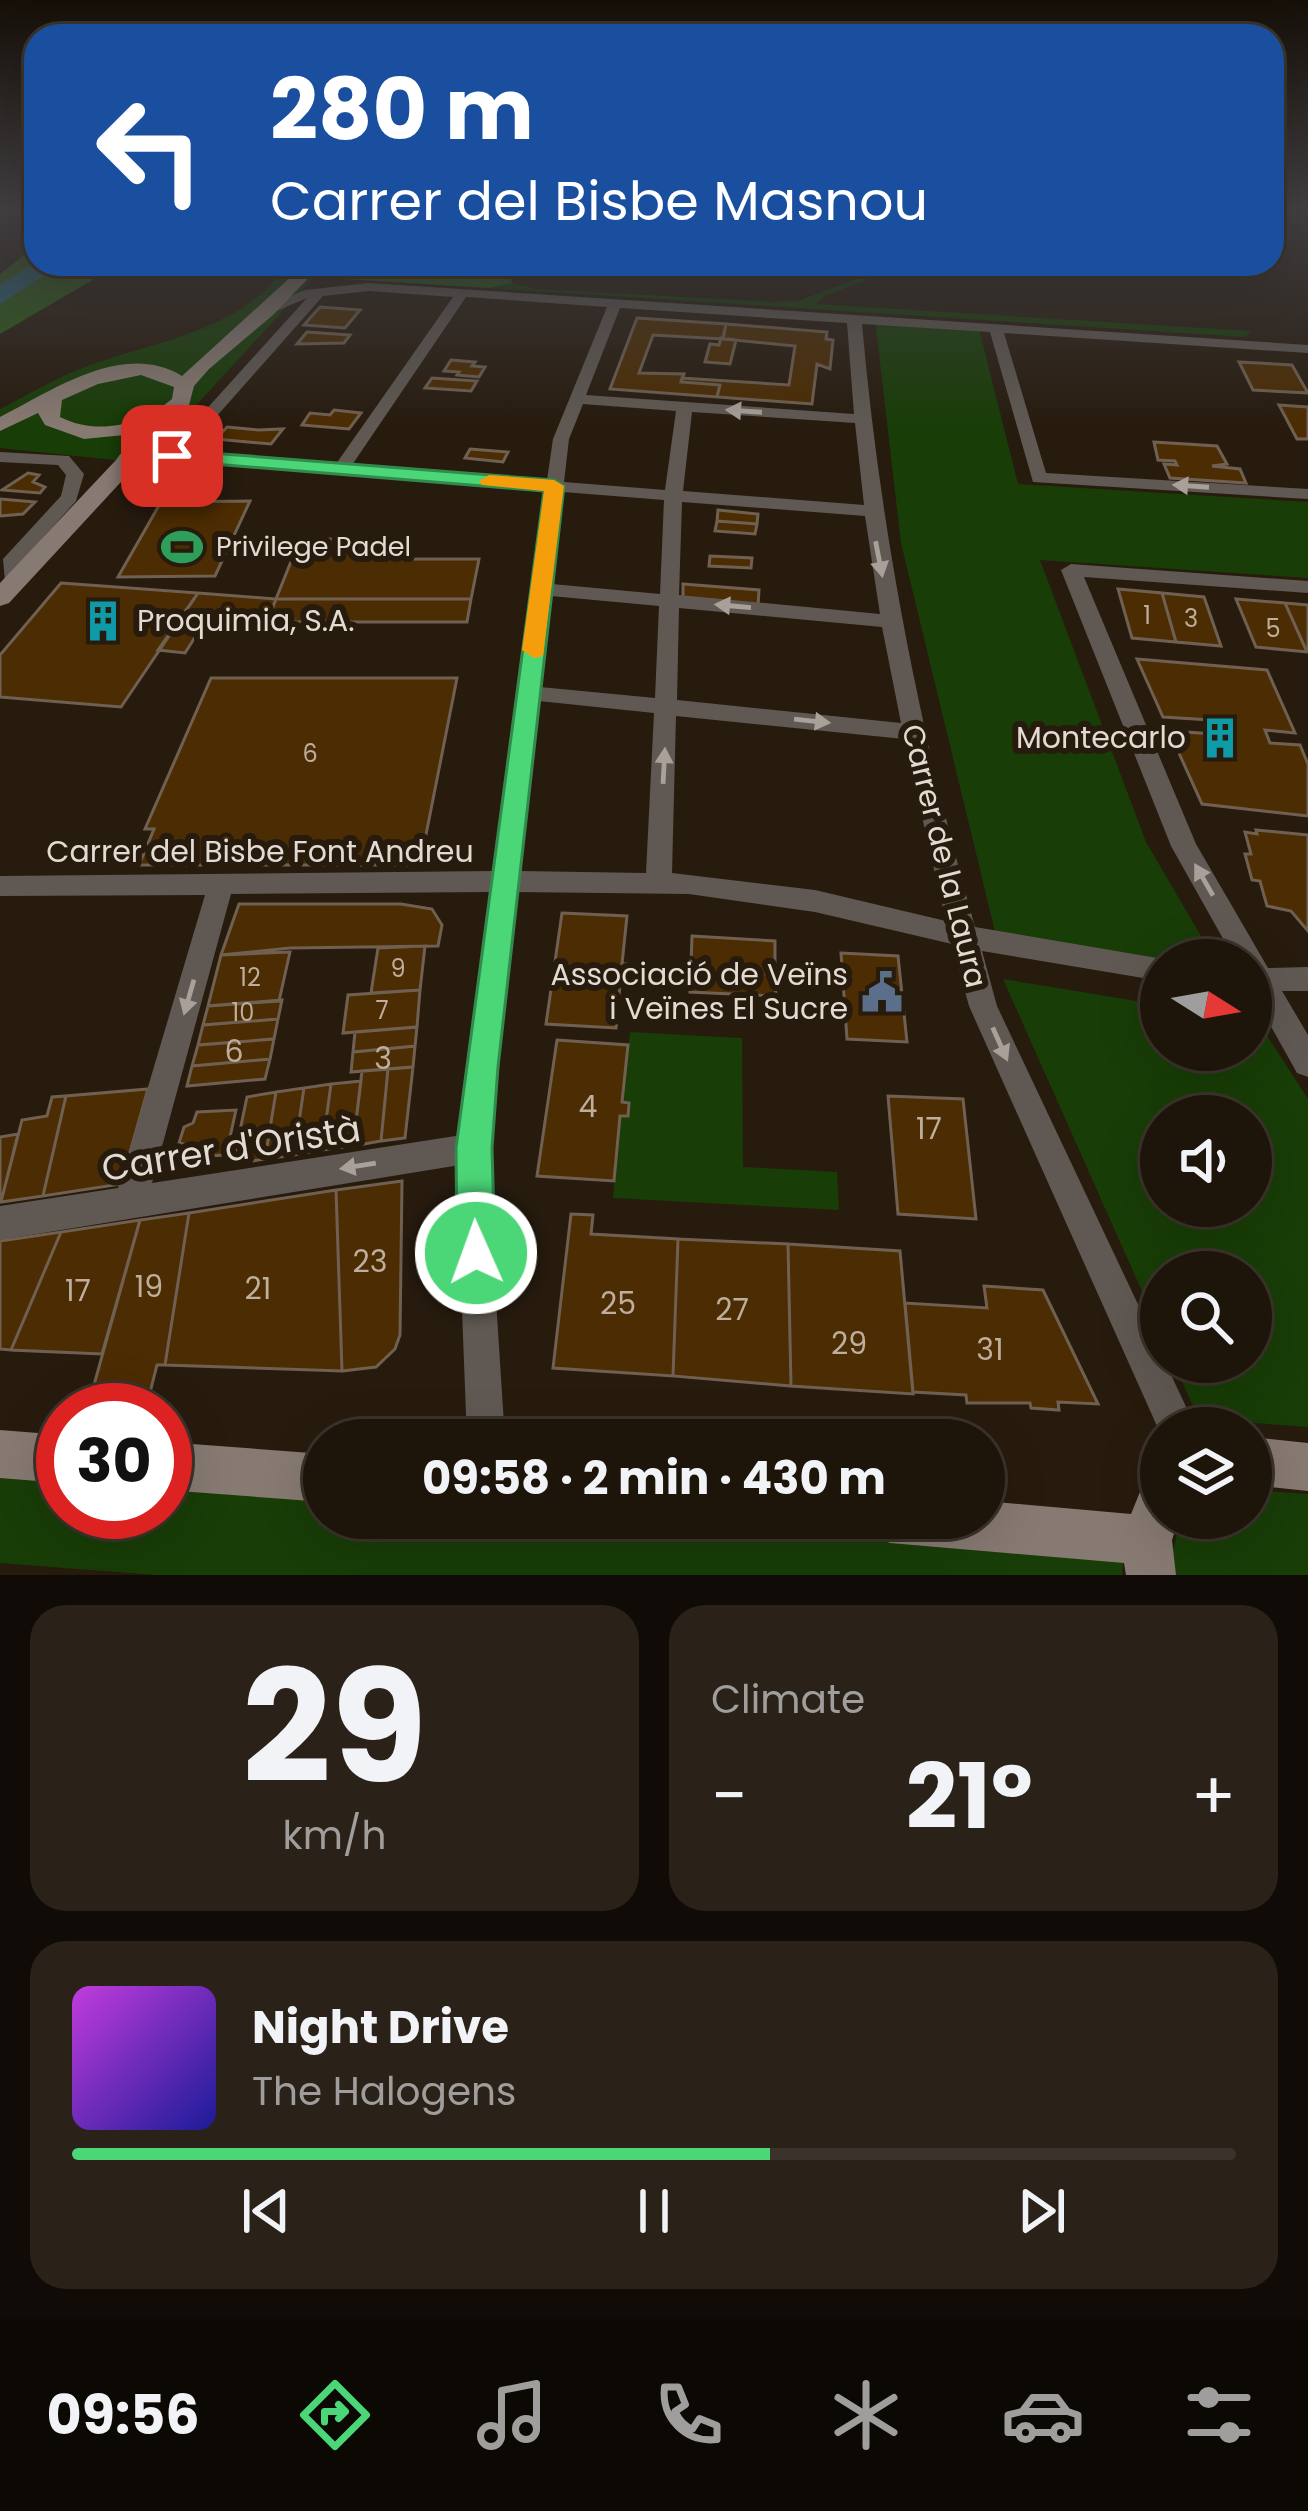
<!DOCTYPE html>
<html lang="en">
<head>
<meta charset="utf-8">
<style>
  :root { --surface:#1d140a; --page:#2a2118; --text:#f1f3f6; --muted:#a09e9c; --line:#3b332b; --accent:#4bd677 }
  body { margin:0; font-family:Poppins,sans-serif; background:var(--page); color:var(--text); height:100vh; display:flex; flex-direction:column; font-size:45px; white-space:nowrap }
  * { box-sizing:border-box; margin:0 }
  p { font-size:39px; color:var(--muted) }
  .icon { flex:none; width:66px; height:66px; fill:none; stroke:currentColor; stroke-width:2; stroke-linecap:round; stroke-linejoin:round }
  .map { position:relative; height:1575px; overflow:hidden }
  .drawer { display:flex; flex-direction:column; gap:30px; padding:30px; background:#100b06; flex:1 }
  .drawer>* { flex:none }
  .banner { position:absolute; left:24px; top:24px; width:1260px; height:252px; border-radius:36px; box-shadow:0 12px 48px #0002,0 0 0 3px var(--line); background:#1a4fa0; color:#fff; overflow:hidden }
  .needle { width:78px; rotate:101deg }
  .controls { position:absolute; left:1140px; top:939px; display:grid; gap:24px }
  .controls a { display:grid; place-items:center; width:132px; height:132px; border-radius:50%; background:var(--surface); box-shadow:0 12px 48px #0002,0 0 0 3px var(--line); font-size:60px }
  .speed { position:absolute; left:36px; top:1383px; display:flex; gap:24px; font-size:60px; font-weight:700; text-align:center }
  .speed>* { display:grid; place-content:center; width:156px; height:156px; border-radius:50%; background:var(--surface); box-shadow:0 12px 48px #0002,0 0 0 3px var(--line); line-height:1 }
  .speed .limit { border:18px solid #d22; background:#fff; color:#111 }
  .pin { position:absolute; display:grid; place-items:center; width:102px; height:102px; color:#fff; margin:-51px; border-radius:24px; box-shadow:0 6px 18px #0006 }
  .me { position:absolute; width:132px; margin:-66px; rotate:358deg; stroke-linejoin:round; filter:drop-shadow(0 0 9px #0008) }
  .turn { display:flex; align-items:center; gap:42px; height:252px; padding:0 48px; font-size:54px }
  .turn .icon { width:156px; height:156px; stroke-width:2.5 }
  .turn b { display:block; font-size:84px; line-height:102px }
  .big { font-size:90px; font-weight:700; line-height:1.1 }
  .drawer .tile { flex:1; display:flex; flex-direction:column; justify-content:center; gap:18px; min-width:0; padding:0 42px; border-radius:36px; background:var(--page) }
  .drawer .dial { align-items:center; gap:0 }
  .dial b { font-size:156px; line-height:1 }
  .song { display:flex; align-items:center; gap:36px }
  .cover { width:144px; height:144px; border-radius:18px; background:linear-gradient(135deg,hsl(290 70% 55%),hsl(240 70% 35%)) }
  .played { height:12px; border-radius:6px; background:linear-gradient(90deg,var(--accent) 60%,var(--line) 60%) }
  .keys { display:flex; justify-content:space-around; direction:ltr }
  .heat { display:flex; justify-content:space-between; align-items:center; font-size:66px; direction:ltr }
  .drawer .tiles { flex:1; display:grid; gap:30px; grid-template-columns:1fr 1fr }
  .tile:last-child { grid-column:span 2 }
  .trip { position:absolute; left:303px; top:1419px; width:702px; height:120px; border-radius:60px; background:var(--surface); box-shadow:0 12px 48px #0002,0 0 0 3px var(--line); font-weight:700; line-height:120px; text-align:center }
  .tabs { display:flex; height:192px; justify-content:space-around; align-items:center; background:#0c0804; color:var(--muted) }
  .tabs .icon { width:84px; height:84px }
  .tabs .selected { color:var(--accent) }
  .tabs b { font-size:54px; color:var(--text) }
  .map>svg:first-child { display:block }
</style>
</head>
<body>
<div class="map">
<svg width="1308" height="1575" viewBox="0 0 1308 1575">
  <rect width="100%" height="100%" fill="#271b0e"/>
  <path fill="#183d07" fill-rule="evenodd" d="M 288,264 L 326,264 L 143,463 L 0,448 L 0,409 C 31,393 59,376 93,364 C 162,340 243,329 288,264 Z
    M 896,264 L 906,264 L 823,297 L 816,304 L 1252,331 L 1245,337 L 488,288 L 512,283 L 536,289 L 773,302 L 798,301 Z
    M 875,319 L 978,325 L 1018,484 L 1308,502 L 1308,578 L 1040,560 L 1146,842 L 1215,960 L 1161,960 L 998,944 L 901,543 Z
    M 1003,979 L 1161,1005 L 1161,1050 L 1251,1050 L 1251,1019 L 1257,1020 L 1308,1099 L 1308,1427 L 1199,1419 L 1173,1362 L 1251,1362 L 1251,1272 L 1161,1272 L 1161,1334 ZM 1161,1116 L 1251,1116 L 1251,1206 L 1161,1206 Z
    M 630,1032 L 742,1038 L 743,1167 L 837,1172 L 839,1210 L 613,1198 L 620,1116 L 628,1116 L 629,1104 L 622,1102 Z
    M 0,1472 L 63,1477 L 63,1512 L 165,1512 L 165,1484 L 324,1496 L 324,1518 L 625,1518 L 1124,1557 L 1122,1575 L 156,1575 L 0,1563 Z
    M 1251,1490 L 1308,1494 L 1308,1575 L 1167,1575 L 1181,1518 L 1251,1518 Z"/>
  <path fill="#2a5d13" d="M 36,246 L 36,264 L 99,264 L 108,271 L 0,334 L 0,274 Z
    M 326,264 L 507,264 L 512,283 L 488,288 L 312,277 Z"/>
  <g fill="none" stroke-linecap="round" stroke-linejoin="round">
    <path fill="#256477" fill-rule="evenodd" d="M 36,262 L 62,264 L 0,304 L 0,285 Z"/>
  </g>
  <path fill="#4c2c02" stroke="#6f6051" stroke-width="3" d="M 320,307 L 360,310 L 345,328 L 304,325 Z
    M 637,318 L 726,324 L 723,339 L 653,335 L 639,373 L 684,374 L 681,382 L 720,385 L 717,397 L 610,389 Z
    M 726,324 L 827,332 L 826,339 L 833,340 L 830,369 L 817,364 L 812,404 L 717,397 L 720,385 L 681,382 L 682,378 L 789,385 L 795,346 L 723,339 Z
    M 307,332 L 350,335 L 344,343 L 297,344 Z
    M 721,338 L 736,340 L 730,364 L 705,362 L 710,344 L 719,345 Z
    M 451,360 L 475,362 L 472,366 L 485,367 L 479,377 L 457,375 L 459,372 L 444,371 Z
    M 1239,362 L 1292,365 L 1308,393 L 1253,390 Z
    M 432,378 L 477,381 L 471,391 L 425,388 Z
    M 1279,405 L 1308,407 L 1308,439 L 1297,439 Z
    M 334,410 L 361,413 L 349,429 L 302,425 L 310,413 L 330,415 Z
    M 227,427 L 258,430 L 283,429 L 271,444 L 216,439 Z
    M 1154,442 L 1217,446 L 1227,464 L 1212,466 L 1240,469 L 1246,483 L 1170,478 L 1164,464 L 1177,465 L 1175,461 L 1158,460 Z
    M 470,449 L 508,452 L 503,462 L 465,458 Z
    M 28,473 L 39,475 L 33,482 L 45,487 L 40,493 L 2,490 Z
    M 0,499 L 35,502 L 23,514 L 0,516 Z
    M 250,501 L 215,576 L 118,577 L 161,502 Z
    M 718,510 L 758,514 L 757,524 L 717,521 Z
    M 717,521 L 757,524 L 755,534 L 715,531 Z
    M 300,539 L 368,539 L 362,559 L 479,559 L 471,599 L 276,599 Z
    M 710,556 L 752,558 L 751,568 L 709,566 Z
    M 61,583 L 116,587 L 198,593 L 121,707 L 0,697 L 0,655 Z
    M 683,584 L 759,590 L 758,606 L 683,600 Z
    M 1118,589 L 1162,593 L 1176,642 L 1132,638 Z
    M 198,593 L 276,599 L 267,622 L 204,623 L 185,653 L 158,650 Z
    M 1162,593 L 1204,597 L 1221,646 L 1176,642 Z
    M 276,599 L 471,599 L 467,622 L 267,622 Z
    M 1236,599 L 1285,603 L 1307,652 L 1256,647 Z
    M 1285,603 L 1308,605 L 1308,652 L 1307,652 Z
    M 1137,659 L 1267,670 L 1295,733 L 1265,730 L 1270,743 L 1300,745 L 1308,764 L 1308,816 L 1202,804 L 1169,731 L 1216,734 L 1211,720 L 1163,717 Z
    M 211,678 L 457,678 L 420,865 L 139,865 L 154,829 L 145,829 Z
    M 1256,830 L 1308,835 L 1308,931 L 1291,911 L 1267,906 L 1260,881 L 1252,880 L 1245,854 L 1251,854 L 1245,832 L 1257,834 Z
    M 239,904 L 401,904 L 432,909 L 442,925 L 438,946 L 290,948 L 221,955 Z
    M 562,913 L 627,916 L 622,964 L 628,964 L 628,975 L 621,974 L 616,1028 L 546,1024 Z
    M 692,936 L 775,941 L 775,962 L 766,961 L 766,974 L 775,975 L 776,996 L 690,992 Z
    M 425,946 L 420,990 L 371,993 L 378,948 Z
    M 290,952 L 279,1001 L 208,1006 L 221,955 Z
    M 841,953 L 898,956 L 907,1042 L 847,1039 Z
    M 420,990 L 417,1027 L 343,1033 L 348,995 Z
    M 282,1000 L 278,1019 L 203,1025 L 208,1006 Z
    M 278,1019 L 274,1039 L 198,1045 L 203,1025 Z
    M 417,1027 L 415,1046 L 353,1052 L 355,1032 Z
    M 274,1039 L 270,1059 L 192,1066 L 198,1045 Z
    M 557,1040 L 628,1045 L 622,1102 L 629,1103 L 628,1116 L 620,1116 L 614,1181 L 537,1176 Z
    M 415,1046 L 413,1067 L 351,1072 L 353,1052 Z
    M 270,1059 L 265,1079 L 187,1086 L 192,1066 Z
    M 413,1067 L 405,1138 L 381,1141 L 388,1069 Z
    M 388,1069 L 381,1141 L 353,1146 L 362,1071 Z
    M 361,1081 L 353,1146 L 322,1150 L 331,1084 Z
    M 331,1084 L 322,1150 L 294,1155 L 304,1088 Z
    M 304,1088 L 294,1155 L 265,1159 L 276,1092 Z
    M 148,1089 L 121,1184 L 43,1196 L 66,1096 Z
    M 276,1092 L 265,1159 L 233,1164 L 247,1097 Z
    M 66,1096 L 43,1196 L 1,1202 L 22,1120 L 47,1116 L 52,1097 Z
    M 888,1096 L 963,1099 L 976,1219 L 898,1214 Z
    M 236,1110 L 226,1155 L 186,1157 L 189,1145 L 179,1143 L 184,1127 L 193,1123 L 197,1112 Z
    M 18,1134 L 1,1202 L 0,1202 L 0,1137 Z
    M 402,1181 L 400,1335 L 395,1349 L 376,1367 L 342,1371 L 336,1190 Z
    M 336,1190 L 342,1371 L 165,1365 L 189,1213 Z
    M 189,1213 L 165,1365 L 157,1365 L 146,1408 L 87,1410 L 140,1220 Z
    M 571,1214 L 593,1215 L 591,1234 L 678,1239 L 673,1376 L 553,1368 Z
    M 140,1220 L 102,1354 L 11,1350 L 61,1232 Z
    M 61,1232 L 11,1350 L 0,1349 L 0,1241 Z
    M 678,1239 L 788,1244 L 791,1386 L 673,1376 Z
    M 788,1244 L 900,1251 L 913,1394 L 791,1386 Z
    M 984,1286 L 1043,1290 L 1098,1404 L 1058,1402 L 1059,1410 L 1031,1408 L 1030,1403 L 967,1403 L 966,1395 L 913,1392 L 905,1303 L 987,1308 Z"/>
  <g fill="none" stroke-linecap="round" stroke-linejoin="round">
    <path fill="#605953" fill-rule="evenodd" d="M 369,283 L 1308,345 L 1308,353 L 1004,333 L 1046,473 L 1308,489 L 1308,499 L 1033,482 L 990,332 L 862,324 C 880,529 919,729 975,927 L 1169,960 L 1161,960 L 1161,981 L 982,951 L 997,1006 L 1161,1353 L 1161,1362 L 1165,1362 L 1196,1428 L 1161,1428 L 1161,1435 L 969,1006 L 952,944 L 815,912 L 689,894 L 516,892 L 496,1067 L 490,1206 L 505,1440 L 467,1440 L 458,1206 L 460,1165 L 0,1240 L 0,1206 L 118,1188 L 205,895 L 0,896 L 0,876 L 493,871 L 546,491 L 172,461 L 164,456 L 307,298 L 267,315 L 262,314 L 262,308 L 305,290 ZM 369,291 L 453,297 L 336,464 L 185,452 L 323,296 ZM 466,297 L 607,307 L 553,439 L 547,480 L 352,465 ZM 620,308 L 847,323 L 854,414 L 586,395 ZM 583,404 L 676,411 L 665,490 L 564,482 L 569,439 ZM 692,412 L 855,423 L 864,505 L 683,491 ZM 563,492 L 664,500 L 660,594 L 552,584 ZM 682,502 L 865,516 L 880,614 L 679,595 ZM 551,596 L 659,606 L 655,698 L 540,687 ZM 679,608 L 882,627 L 901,723 L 677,700 ZM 539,701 L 654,713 L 646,873 L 519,871 ZM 676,716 L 904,739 L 946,921 L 815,890 L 672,873 ZM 490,892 L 466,1067 L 462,1135 L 152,1183 L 231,894 Z
      M 0,452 L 69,456 L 84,474 L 76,501 L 23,560 L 25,581 L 15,587 L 5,581 L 3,559 L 61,496 L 66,475 L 58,465 L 0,462 Z
      M 1071,564 L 1308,581 L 1308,593 L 1084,577 L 1196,844 L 1268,968 L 1308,967 L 1308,991 L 1282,991 L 1308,1035 L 1308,1077 L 1297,1073 L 1251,991 L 1251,960 L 1235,960 L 1171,846 L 1061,570 Z"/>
    <path fill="#877a72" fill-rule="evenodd" d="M 305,264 L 322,264 L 273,315 L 209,369 L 194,386 L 189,405 L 162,425 L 132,470 L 9,603 L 0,606 L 0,583 L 116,460 L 135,434 L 84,439 L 45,425 L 38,413 L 0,431 L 0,417 C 52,391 123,340 182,376 ZM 141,375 L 174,387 L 172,399 C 141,425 98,436 60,417 L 62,400 L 98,384 Z
      M 0,1430 L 63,1435 L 63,1483 L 0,1478 Z
      M 1251,1437 L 1308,1443 L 1308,1491 L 1251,1485 Z
      M 165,1442 L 324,1454 L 324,1502 L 165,1490 Z
      M 1161,1475 L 1161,1518 L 1179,1518 L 1172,1540 L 1176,1575 L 1126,1575 L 1124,1563 L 890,1543 L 873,1535 L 865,1518 L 984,1518 L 984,1501 L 1131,1514 L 1144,1482 Z"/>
  </g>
  <defs><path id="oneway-solid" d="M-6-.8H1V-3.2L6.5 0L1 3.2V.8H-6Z" transform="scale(3)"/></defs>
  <g fill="#a8a099">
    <use href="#oneway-solid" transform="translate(744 411) rotate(-176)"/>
    <use href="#oneway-solid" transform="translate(1191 486) rotate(-176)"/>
    <use href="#oneway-solid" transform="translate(879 559) rotate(79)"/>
    <use href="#oneway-solid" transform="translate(733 606) rotate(-175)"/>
    <use href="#oneway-solid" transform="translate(812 721) rotate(6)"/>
    <use href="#oneway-solid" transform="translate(664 766) rotate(-87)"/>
    <use href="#oneway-solid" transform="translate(1204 880) rotate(-120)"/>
    <use href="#oneway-solid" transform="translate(189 997) rotate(106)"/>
    <use href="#oneway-solid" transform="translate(1000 1044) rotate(66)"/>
    <use href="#oneway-solid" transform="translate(358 1166) rotate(171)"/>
  </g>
  <linearGradient id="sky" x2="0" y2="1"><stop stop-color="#150f08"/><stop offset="0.49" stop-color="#413f41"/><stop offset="1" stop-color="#413f41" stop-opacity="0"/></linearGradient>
  <rect width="1308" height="428" fill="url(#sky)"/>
  <path fill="#4bd677" stroke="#318b4d" stroke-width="3" d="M 172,450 L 554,480 L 564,486 L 498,1067 L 492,1148 L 495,1253 L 490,1267 L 476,1273 L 462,1267 L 457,1253 L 456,1148 L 544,491 L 165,460 L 165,452 Z"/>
  <path fill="#f59e0b" d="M 489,475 L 554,480 L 564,486 L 543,656 L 534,658 L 522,650 L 544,491 L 482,485 L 479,481 Z"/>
  <defs>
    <g id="stadium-bare" transform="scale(3.24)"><path d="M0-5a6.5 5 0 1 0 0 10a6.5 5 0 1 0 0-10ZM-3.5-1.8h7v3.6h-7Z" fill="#2e9e5b" stroke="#271b0e" stroke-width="2.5" paint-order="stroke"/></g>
    <g id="building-bare" transform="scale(3.24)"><path d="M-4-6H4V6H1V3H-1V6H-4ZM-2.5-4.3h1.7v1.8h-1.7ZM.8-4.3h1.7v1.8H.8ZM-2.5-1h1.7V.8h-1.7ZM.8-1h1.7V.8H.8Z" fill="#0f9aa8" stroke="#271b0e" stroke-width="2.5" paint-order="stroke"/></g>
    <g id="civic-bare" transform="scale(3.24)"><path d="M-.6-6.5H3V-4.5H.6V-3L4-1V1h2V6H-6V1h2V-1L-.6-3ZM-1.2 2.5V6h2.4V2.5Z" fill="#5c6f8a" stroke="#271b0e" stroke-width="2.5" paint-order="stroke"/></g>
  </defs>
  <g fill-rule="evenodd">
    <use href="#stadium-bare" x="182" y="547"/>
    <use href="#building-bare" x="103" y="621"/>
    <use href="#building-bare" x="1220" y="738"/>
    <use href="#civic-bare" x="882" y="992"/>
  </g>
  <g text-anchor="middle" stroke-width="12" stroke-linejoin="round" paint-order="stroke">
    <g font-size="24" fill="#bdae9e">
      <text x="1147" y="624">1</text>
      <text x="1191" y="627">3</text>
      <text x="1273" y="637">5</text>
      <text x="310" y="762">6</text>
      <text x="398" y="977">9</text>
      <text x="250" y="986">12</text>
      <text x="382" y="1019">7</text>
      <text x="243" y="1021">10</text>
    </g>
    <g font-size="27" fill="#e3dad2" stroke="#271b0e" text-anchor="start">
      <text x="216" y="556">Privilege Padel</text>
    </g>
    <g font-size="30" fill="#e3dad2" stroke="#271b0e" text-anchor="end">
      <text x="137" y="631" text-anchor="start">Proquimia, S.A.</text>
      <text x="1186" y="748">Montecarlo</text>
      <text x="848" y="985">Associació de Veïns<tspan x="848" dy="34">i Veïnes El Sucre</tspan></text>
    </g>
    <g font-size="30" fill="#e3dad2" stroke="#271b0e">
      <text x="260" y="862">Carrer del Bisbe Font Andreu</text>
      <text transform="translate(944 856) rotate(76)" y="10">Carrer de la Laura</text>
    </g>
    <g font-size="30" fill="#bdae9e">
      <text x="234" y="1062">6</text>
      <text x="383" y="1069">3</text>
      <text x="588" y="1117">4</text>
      <text x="929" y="1139">17</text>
      <text x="370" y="1272">23</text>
      <text x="149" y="1297">19</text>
      <text x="258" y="1299">21</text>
      <text x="78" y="1301">17</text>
      <text x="618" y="1314">25</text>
      <text x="732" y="1320">27</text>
      <text x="849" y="1354">29</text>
      <text x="990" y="1360">31</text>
    </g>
    <g font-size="36" fill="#e3dad2" stroke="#271b0e">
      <text transform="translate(231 1148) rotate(-9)" y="13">Carrer d'Oristà</text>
    </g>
  </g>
</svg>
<div class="controls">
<a><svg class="needle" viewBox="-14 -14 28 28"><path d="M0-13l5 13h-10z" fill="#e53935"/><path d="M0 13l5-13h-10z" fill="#a09e9c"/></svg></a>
<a><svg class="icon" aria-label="sound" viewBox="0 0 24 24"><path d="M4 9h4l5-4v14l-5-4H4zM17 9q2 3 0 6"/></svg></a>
<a><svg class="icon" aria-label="search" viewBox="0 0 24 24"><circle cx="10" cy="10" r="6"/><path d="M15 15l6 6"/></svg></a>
<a><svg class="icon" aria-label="layers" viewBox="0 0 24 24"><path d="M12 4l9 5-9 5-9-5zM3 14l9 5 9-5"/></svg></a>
</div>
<div class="speed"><div class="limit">30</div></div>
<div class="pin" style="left:172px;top:456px;background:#d93025"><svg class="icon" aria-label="arrive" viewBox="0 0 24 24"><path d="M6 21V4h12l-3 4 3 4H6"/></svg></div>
<svg class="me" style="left:476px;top:1253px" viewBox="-20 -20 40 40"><circle r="17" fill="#4bd677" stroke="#fff" stroke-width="3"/><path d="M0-11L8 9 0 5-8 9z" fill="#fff"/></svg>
<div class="trip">09:58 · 2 min · 430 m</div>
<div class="banner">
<div class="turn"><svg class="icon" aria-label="left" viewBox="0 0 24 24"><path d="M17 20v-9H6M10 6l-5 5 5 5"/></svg><div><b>280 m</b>Carrer del Bisbe Masnou</div></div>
</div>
</div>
<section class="drawer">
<div class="tiles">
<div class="tile dial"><b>29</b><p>km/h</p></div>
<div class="tile"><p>Climate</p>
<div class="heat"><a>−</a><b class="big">21°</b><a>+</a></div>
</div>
<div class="tile">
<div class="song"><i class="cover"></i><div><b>Night Drive</b><p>The Halogens</p></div></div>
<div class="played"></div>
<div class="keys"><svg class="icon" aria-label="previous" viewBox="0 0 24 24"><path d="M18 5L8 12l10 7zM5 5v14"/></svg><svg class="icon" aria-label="pause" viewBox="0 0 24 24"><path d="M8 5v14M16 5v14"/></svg><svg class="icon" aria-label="next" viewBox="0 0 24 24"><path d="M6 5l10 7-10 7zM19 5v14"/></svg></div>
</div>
</div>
</section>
<nav class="tabs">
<b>09:56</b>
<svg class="icon selected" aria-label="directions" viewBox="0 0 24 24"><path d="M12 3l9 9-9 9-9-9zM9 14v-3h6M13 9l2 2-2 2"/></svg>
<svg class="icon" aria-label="music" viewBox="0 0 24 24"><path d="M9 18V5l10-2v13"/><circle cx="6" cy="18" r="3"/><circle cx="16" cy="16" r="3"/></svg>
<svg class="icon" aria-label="phone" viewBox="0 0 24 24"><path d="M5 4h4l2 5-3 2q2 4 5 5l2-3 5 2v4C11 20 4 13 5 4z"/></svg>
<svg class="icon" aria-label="climate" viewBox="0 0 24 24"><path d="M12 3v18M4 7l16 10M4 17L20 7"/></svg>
<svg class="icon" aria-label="car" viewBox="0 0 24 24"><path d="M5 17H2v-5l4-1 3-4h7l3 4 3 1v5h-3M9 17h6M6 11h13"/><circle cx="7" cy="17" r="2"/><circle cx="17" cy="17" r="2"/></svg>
<svg class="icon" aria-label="filters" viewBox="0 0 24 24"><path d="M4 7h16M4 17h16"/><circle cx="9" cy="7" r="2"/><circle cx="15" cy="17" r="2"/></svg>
</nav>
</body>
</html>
